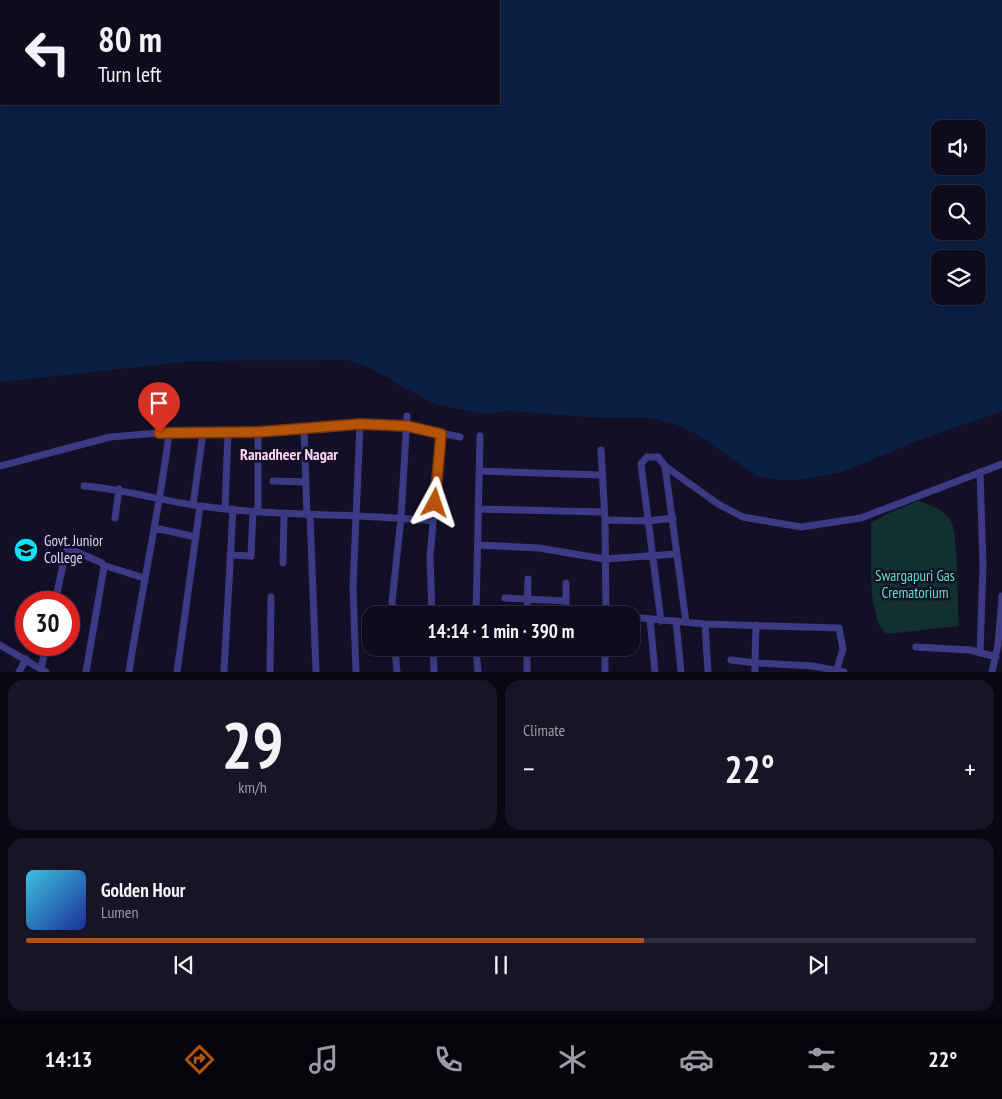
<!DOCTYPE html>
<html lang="en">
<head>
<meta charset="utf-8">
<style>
  :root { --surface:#0e0b1c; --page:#171425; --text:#f1f3f6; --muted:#9b9ba3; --line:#2e2b3b; --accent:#b45309 }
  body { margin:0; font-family:"PT Sans Narrow",sans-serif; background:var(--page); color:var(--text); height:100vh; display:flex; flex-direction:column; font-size:19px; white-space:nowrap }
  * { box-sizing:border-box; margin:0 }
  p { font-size:16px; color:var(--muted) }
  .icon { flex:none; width:28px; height:28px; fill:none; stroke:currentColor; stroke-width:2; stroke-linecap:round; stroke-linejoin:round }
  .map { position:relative; height:672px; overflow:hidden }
  .details { display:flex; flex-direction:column; gap:8px; padding:8px; background:#08060f; flex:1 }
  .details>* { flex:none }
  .hud { position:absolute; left:0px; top:0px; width:500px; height:105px; box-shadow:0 2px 12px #0003,0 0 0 1px var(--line); background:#0e0b1c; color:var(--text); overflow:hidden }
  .tools { position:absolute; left:931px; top:120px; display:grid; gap:10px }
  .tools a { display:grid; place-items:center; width:55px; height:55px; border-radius:10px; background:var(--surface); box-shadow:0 2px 12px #0003,0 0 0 1px var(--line); font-size:25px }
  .speed { position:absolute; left:15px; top:591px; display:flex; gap:10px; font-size:25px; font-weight:700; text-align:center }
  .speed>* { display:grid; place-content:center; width:65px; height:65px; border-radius:50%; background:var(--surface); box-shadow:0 2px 12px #0003,0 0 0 1px var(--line); line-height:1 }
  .speed .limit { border:8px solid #d22; background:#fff; color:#111 }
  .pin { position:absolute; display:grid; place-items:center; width:42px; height:42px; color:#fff; margin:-51px -21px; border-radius:50% 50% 50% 0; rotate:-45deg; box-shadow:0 0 5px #0007 }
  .pin .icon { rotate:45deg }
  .me { position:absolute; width:55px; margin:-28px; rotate:5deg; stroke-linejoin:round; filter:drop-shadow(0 0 4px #0008) }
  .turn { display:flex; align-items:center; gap:18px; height:105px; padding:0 15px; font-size:22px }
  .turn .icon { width:65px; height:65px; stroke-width:2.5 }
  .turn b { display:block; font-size:35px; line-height:42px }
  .big { font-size:38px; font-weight:700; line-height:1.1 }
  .details .tile { flex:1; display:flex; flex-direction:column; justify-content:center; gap:8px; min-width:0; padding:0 18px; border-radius:15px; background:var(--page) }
  .details .dial { align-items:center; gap:0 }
  .dial b { font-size:65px; line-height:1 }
  .song { display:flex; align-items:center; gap:15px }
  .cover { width:60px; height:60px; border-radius:8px; background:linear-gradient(135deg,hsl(190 70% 55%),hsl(230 70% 35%)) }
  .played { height:5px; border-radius:2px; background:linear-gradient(90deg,var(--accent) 65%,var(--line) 65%) }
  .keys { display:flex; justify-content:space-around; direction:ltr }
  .heat { display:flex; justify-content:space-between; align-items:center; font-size:28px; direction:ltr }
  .details .tiles { flex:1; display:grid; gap:8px; grid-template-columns:1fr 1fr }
  .tile:last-child { grid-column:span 2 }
  .trip { position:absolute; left:362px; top:606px; width:278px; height:50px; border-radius:15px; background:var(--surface); box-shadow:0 2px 12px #0003,0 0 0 1px var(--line); font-weight:700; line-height:50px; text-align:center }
  .menu { display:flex; height:80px; justify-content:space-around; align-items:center; background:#06040b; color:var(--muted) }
  .menu .icon { width:35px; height:35px }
  .menu .active { color:var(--accent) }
  .menu b { font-size:22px; color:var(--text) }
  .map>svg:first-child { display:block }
</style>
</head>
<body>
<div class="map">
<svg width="1002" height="672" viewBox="0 0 1002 672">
  <rect width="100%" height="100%" fill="#130f26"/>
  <path fill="#12302f" d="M 918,501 C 931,505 943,509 951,521 C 958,533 958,607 959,626 L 886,634 C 866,614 872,552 871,523 L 889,513 Z"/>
  <path fill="#0a1f44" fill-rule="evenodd" d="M 0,0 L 1002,0 L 1002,411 L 922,439 L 842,472 L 799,480 L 782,480 L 757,476 L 698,435 L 677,425 L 652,418 L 602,418 L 510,411 L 483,414 L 434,404 L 370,368 L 348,360 L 194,361 L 0,382 ZM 1,1 L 499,1 L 499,104 L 1,104 ZM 940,129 L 978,129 L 978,166 L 940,166 ZM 940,194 L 978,194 L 978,231 L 940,231 ZM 940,259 L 978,259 L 978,296 L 940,296 Z"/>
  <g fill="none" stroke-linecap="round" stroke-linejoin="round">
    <path stroke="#3d3a85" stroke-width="7" d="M 304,429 L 307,515
      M 601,450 L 605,520 L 606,615
      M 0,466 L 110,437 L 159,433 L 258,433 L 360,425 L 407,426 L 460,437
      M 665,466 L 686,622
      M 479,471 L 602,475
      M 980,472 L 983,565 L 980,653
      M 273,481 L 306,482
      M 84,486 C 124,489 161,501 201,506 C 278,517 356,513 433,521
      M 193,505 L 203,433
      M 225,508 L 228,433
      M 478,509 L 604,512
      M 258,511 L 258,433
      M 310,514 L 316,672
      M 115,518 L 119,489
      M 605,520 L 648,521 L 673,518
      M 155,528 L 196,537
      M 478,545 L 539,548 L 604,559 L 677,554
      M 230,555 L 251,556 L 253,511
      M 283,563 L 284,513
      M 103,565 L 144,578
      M 505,598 L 566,601
      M 55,602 L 66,551 L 70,549 L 102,563 L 104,567 L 86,672
      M 606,613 L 619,615
      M 393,615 L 392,602 L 401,518 L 407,416
      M 432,615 L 430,557 L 441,434
      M 476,615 L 480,436
      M 527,615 L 528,579
      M 566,615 L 566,583
      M 631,617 L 705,624 L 839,628 L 843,649 L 836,672
      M 650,619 L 655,672
      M 661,621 L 641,464 L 647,457 L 658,457 L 665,466 L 718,504 L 743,517 L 801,527 L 861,518 L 1002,464
      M 676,621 L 681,672
      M 705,624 L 708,672
      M 756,625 L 755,663 L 813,666 L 844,672
      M 0,645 L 46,672
      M 916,647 L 970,650 L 996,657
      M 395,648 L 397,672
      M 433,648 L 434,672
      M 476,648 L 478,672
      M 527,648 L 527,672
      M 731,660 L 755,663 L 755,672
      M 41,669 L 46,645
      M 19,672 L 26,659
      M 129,672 C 141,592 159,514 169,434
      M 177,672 L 200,506
      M 224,672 L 233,509
      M 270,672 L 271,597
      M 356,672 L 353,587 L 360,425
      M 605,672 L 605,648
      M 992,672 L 998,645 L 1002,596"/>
  </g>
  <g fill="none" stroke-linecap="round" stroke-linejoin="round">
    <g stroke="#753606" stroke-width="12">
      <path id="route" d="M 159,433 L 258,432 L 360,424 L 407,426 L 441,434 L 435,503"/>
    </g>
    <use href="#route" stroke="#b45309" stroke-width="9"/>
  </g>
  <defs>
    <g id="school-disc" transform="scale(1.25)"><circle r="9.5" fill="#00e5ff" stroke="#130f26"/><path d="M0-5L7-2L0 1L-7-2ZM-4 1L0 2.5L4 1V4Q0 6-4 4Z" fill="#111"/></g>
  </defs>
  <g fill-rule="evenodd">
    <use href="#school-disc" x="26" y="550"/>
  </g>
  <g text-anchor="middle" stroke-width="5" stroke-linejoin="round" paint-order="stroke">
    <g font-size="15" fill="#d9d4ff" stroke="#130f26" text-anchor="start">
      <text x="44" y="546">Govt. Junior<tspan x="44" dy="17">College</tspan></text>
    </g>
    <g font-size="15" fill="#5fe0c0" stroke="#130f26">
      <text x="915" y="581">Swargapuri Gas<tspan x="915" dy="17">Crematorium</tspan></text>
    </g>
    <g font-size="16" font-weight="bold" fill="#ffd6f0" stroke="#130f26">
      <text x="289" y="460">Ranadheer Nagar</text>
    </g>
  </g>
</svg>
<div class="tools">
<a><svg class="icon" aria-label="sound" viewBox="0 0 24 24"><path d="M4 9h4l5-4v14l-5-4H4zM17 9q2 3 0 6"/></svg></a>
<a><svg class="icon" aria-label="search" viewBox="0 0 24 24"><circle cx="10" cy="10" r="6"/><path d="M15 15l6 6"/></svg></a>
<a><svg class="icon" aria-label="layers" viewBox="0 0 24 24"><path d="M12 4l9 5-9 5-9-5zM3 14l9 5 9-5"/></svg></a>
</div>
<div class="speed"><div class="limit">30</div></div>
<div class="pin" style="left:159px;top:433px;background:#d93025"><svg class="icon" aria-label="arrive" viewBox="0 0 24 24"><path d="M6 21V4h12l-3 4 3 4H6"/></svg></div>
<svg class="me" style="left:435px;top:503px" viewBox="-20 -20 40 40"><path d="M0-17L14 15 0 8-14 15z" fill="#b45309" stroke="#fff" stroke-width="4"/></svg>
<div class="trip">14:14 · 1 min · 390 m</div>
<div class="hud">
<div class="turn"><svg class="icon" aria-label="left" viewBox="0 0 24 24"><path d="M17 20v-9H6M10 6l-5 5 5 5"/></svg><div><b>80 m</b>Turn left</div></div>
</div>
</div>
<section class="details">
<div class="tiles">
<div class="tile dial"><b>29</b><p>km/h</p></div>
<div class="tile"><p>Climate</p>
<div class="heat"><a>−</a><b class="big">22°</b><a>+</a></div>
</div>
<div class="tile">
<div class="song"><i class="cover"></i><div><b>Golden Hour</b><p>Lumen</p></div></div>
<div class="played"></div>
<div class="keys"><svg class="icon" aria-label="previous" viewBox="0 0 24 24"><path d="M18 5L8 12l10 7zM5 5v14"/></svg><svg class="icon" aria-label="pause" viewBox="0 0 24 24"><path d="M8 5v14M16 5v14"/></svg><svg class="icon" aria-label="next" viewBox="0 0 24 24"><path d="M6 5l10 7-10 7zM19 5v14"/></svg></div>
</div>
</div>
</section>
<nav class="menu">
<b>14:13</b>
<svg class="icon active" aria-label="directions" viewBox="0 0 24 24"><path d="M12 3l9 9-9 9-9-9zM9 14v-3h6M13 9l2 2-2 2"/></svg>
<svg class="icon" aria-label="music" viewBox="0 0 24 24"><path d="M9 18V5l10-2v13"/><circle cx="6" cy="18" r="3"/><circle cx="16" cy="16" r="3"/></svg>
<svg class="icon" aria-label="phone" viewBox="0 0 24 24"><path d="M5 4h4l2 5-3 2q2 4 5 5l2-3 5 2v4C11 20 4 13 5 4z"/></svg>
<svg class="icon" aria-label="climate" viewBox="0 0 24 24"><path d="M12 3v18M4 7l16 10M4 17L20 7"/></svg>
<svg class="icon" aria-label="car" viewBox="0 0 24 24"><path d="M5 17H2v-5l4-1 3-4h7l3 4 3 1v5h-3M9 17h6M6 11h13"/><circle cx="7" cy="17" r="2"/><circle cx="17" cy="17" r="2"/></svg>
<svg class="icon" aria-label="filters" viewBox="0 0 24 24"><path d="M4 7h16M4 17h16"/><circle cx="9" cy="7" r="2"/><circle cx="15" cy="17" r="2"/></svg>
<b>22°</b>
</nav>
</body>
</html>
